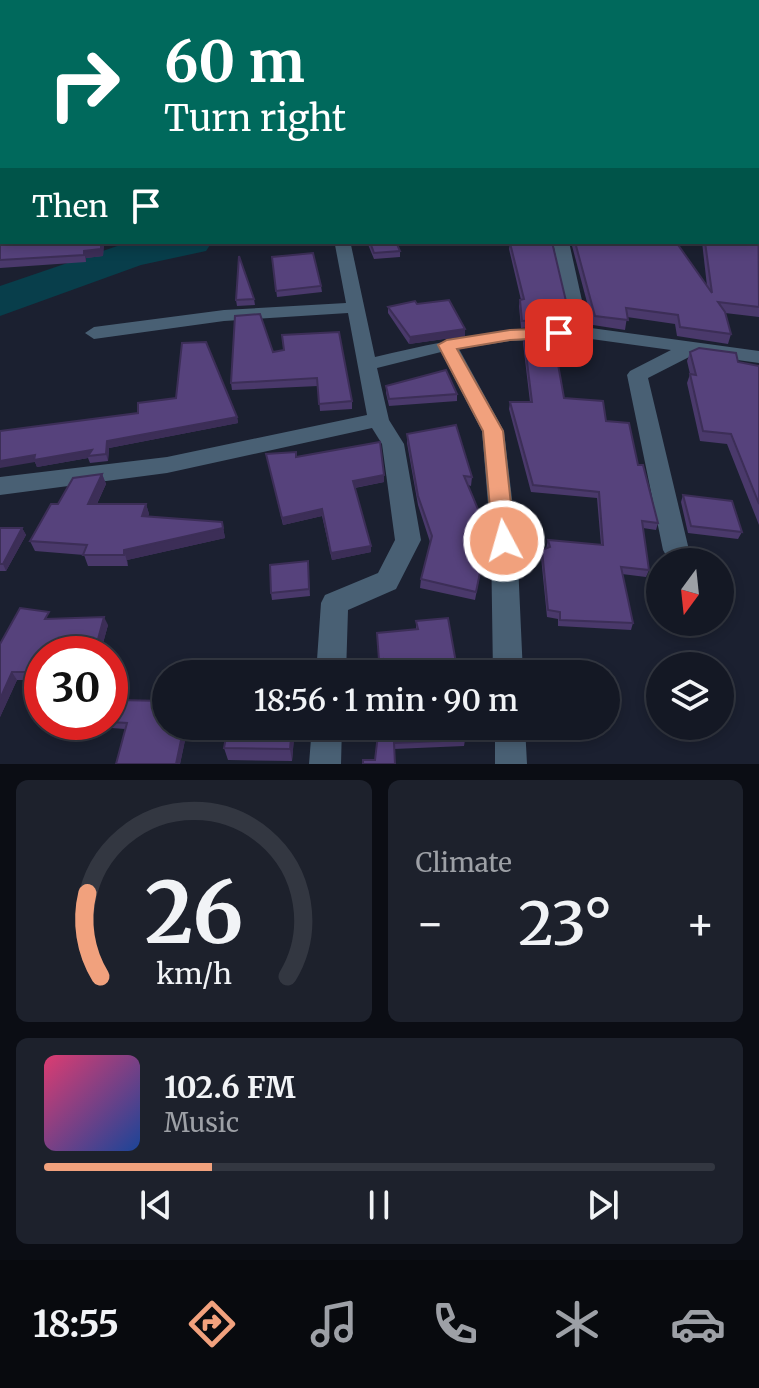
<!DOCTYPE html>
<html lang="en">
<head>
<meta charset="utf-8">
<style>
  :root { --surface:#141824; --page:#1d212c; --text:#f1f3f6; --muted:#9da0a6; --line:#333741; --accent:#f1a17d }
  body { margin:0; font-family:Merriweather,serif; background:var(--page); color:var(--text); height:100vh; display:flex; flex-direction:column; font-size:30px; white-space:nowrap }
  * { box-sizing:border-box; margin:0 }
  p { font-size:26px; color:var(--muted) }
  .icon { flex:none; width:44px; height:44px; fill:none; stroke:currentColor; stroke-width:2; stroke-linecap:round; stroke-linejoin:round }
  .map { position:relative; height:764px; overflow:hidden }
  .drawer { display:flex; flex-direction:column; gap:16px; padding:16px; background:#0b0d14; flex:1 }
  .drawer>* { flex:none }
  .guide { position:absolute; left:0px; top:0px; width:760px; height:244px; box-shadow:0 4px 12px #0003,0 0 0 2px var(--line); background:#00695c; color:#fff; overflow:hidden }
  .needle { width:52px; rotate:195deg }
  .tools { position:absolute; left:646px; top:548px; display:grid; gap:16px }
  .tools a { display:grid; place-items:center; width:88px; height:88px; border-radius:50%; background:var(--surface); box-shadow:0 4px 12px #0003,0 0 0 2px var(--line); font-size:40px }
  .speed { position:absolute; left:24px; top:636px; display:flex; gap:16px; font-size:40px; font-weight:700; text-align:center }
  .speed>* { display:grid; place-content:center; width:104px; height:104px; border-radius:50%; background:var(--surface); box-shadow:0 4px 12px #0003,0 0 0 2px var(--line); line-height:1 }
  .speed .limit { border:12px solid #d22; background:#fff; color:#111 }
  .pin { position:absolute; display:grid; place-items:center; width:68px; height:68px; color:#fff; margin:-34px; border-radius:16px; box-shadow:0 4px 12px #0006 }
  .me { position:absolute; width:88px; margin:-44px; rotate:354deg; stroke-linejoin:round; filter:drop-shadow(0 0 6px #0008) }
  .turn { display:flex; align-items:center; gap:28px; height:168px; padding:0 32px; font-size:36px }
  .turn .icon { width:104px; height:104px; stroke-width:2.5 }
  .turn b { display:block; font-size:56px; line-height:68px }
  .then { display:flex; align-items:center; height:76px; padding:0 32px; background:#0003; gap:16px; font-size:30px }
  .big { font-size:60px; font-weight:600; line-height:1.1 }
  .drawer .tile { flex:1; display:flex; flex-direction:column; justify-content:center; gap:12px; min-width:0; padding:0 28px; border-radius:12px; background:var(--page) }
  .drawer .dial { align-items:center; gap:0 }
  .dial svg { height:208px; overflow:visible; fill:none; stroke:var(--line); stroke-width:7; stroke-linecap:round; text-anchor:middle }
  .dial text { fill:var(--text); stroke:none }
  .song { display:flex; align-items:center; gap:24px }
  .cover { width:96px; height:96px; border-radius:12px; background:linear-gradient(135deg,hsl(340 70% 55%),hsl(220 70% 35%)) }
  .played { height:8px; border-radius:4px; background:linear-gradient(90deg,var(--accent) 25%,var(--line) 25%) }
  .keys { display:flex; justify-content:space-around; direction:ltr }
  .heat { display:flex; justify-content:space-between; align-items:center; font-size:44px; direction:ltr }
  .drawer .tiles { flex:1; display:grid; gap:16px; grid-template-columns:1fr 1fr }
  .tile:last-child { grid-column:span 2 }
  .trip { position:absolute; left:152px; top:660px; width:468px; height:80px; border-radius:40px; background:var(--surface); box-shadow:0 4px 12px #0003,0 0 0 2px var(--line); font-weight:600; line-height:80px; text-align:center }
  .menu { display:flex; height:128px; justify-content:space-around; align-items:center; background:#080a0e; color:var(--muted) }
  .menu .icon { width:56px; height:56px }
  .menu .selected { color:var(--accent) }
  .menu b { font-size:36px; color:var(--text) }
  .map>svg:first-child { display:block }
</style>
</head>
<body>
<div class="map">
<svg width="759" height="764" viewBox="0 0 759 764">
  <rect width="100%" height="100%" fill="#1b2030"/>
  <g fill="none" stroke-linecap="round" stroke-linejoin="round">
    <path fill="#083e4b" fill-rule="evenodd" d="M 129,242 L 212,242 L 206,251 L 141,265 L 0,316 L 0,286 Z"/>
    <path fill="#496074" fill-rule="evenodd" d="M 646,0 L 669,0 L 672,2 L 649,2 Z
      M 758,9 L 759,9 L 759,13 L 758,13 Z
      M 2,222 L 2,233 L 0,234 L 0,223 Z
      M 337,242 L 349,242 L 351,245 L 375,357 C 441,341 505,330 573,327 L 565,305 L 553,242 L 569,242 L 583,305 L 591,328 L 759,351 L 759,363 L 695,354 L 648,378 L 689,550 L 685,557 L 676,560 L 667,557 L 663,550 L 627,375 L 630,371 L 671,350 L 584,338 L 510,341 L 459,349 L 504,431 L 517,541 L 523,674 L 493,674 L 491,541 L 482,431 L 441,352 L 377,368 L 389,420 L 404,444 L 421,540 L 396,589 L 348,610 L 346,674 L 316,674 L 321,603 L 325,595 L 378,573 L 395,540 L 382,444 L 372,428 L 167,473 L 0,495 L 0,477 L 167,457 L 367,415 L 348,313 L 224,321 L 94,339 L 85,333 L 94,327 L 224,310 L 346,303 L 335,245 Z
      M 312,726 L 342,726 L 341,764 L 309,764 Z
      M 495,726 L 525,726 L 527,764 L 495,764 Z"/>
  </g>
  <path fill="#4a396b" d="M 759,168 L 759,317 L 725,313 L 731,334 L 728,344 L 677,336 L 675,324 L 627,317 L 625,330 L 593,325 L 571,242 L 676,242 L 707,286 L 702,242 L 758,242 Z
    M 2,242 L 104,242 L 103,256 L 86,258 L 86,262 L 0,268 L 0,246 Z
    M 367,242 L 396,242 L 400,251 L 400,257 L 374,259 Z
    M 510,243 L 570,318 L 569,324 L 521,328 L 519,306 L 520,300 L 521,300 L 509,249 Z
    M 272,257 L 321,286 L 322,292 L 277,297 Z
    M 254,299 L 255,305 L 237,306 L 236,300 Z
    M 417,304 L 465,329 L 465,336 L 409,344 L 388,313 L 388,307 Z
    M 524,337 L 564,398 L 606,421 L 638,465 L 658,523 L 656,530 L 643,528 L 649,570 L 646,577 L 622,574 L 633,623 L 631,630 L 558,626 L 558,619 L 547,617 L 541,557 L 542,550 L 546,549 L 548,540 L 601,545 L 597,498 L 531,492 L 509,409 L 510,402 L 530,402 L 523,343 Z
    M 283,350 L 352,401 L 352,409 L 320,411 L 318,386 L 232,390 L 231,383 L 273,352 Z
    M 690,352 L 759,366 L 759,525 L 727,444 L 700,441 L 687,383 L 690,374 L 687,361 Z
    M 386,386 L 457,394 L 457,401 L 389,406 L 386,393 Z
    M 237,417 L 238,423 L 109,448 L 108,461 L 90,463 L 88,458 L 37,467 L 35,462 Z
    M 407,434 L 472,477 L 471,486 L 468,485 L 488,533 L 475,600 L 420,588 L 421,579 L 430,542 L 418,505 L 407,443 Z
    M 266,454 L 296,457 L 384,475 L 384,482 L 355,488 L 371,546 L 371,552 L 332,560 L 322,516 L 283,525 Z
    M 102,474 L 106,484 L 97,504 L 146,504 L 149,514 L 148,516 L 222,522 L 225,538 L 127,560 L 128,566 L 88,566 L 84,555 L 35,551 L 30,541 L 58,504 Z
    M 683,495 L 742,532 L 738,539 L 688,533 L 681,502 Z
    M 0,528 L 22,528 L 26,535 L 6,571 L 0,571 Z
    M 308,561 L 310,596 L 272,600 L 271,593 Z
    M 448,618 L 383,666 L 379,666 L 377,633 L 416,629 L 416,621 Z
    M 52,619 L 108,625 L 100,654 L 42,654 L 42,680 L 17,680 L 0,717 L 0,644 Z
    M 122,684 L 125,691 L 122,700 L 166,726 L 188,726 L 180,764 L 116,764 L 125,729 L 72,725 L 71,722 L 110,722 Z
    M 228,726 L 295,726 L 292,761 L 228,760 L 224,748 Z
    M 385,727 L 465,740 L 464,746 L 394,749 L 375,760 Z"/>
  <path fill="#3c2e57" d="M 101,242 L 104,242 L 103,256 L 86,258 L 86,262 L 84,251 Z
    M 465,329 L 465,336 L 409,344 L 410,337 Z
    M 237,417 L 238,423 L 109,448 L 108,461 L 106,454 L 107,441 Z
    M 92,450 L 88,458 L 37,467 L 35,462 L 0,468 L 0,461 L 35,455 Z
    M 102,474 L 106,484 L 92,514 L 88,504 Z
    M 384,475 L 384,482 L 353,488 L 353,481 Z
    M 146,504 L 149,514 L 145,526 L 142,516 Z
    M 322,509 L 322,516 L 283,525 L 282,518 Z
    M 222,522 L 225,538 L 127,560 L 128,566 L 124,550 Z
    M 22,528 L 26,535 L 6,571 L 3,564 Z
    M 371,546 L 371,552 L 332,560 L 331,553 Z
    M 104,617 L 108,625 L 100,654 L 94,654 Z
    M 12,672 L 17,680 L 0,717 L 0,699 Z
    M 122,684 L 125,691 L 120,707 L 117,700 Z
    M 184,726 L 188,726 L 180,764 L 176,764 Z
    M 292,726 L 295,726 L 292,761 L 290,749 Z"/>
  <path fill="#56427c" stroke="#3c2e57" stroke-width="2" d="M 0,0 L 419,0 L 416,2 L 2,2 L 2,113 L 0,113 Z
    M 461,0 L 502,0 L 501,2 L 461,2 Z
    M 2,155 L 2,179 L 0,180 L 0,157 Z
    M 758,168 L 759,307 L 718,302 L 725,312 L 731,334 L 680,327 L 678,315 L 626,308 L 628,320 L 595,316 L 575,242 L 676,242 L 712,293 L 705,242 L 758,242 Z
    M 2,238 L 2,242 L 101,242 L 101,249 L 84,251 L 84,255 L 0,260 L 0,246 Z
    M 370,242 L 396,242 L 400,251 L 374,253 Z
    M 552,242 L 570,318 L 522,321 L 520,300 L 524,299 L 510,243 Z
    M 313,253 L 321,286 L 276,291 L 272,257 Z
    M 239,256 L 254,299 L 236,300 Z
    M 449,300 L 465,329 L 410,337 L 388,307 L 415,301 L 417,304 Z
    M 260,314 L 273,352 L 284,350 L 282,335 L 339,332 L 352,401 L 319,404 L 317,378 L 231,383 L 235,316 Z
    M 553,336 L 564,398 L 603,401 L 606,421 L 629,423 L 638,465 L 643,465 L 658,523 L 642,521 L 649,570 L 621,567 L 633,623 L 560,620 L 560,612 L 548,610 L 542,550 L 550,547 L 548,540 L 603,545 L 599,492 L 533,485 L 510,402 L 532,402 L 524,337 Z
    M 206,342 L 237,417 L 107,441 L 106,454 L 88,456 L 92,450 L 34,460 L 35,455 L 0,461 L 0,431 L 138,413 L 138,403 L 176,398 L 182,343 Z
    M 699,348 L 736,353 L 738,362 L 759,366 L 759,504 L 731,434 L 703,431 L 690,374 L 696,375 L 690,352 Z
    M 446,370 L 457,394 L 389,399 L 386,386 Z
    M 456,425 L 472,477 L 464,476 L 488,533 L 476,592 L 421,579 L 432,536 L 418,496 L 407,434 Z
    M 380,442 L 384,475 L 353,481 L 371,546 L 331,553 L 322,509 L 282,518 L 266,454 L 296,452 L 296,457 Z
    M 102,474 L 88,504 L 146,504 L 142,516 L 222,522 L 223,528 L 124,550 L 124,555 L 83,555 L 87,545 L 30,541 L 51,504 L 58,504 L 73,478 Z
    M 683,495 L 732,501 L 742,532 L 691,526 Z
    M 0,528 L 22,528 L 3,564 L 0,564 Z
    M 308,561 L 309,589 L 271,593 L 270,565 Z
    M 20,608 L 49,612 L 45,619 L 104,617 L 94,654 L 42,654 L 42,672 L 12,672 L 0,699 L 0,644 Z
    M 448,618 L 458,674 L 384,674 L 383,659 L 379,660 L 377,633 L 418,629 L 416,621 Z
    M 110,683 L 122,684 L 117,700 L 166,701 L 166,726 L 184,726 L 176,764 L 116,764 L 127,723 L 110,722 Z
    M 228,726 L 292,726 L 290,749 L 224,748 Z
    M 379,726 L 464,726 L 465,740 L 394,743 L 395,764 L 363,764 L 363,760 L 375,760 Z"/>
  <path fill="#f1a17d" stroke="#9d6951" stroke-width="2" d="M 559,328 L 567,333 L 565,337 L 510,340 L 457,349 L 503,431 L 515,541 L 512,547 L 504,550 L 496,547 L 493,541 L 483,431 L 438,345 L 447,340 L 510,330 Z"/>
</svg>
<div class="tools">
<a><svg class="needle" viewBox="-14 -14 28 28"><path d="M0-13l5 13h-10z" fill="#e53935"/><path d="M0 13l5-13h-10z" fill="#9da0a6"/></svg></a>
<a><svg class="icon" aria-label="layers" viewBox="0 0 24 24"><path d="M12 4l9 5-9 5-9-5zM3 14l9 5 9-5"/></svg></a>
</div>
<div class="speed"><div class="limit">30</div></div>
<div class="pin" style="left:559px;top:333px;background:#d93025"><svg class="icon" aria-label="arrive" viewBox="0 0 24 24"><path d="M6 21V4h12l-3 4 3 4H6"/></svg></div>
<svg class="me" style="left:504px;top:541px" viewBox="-20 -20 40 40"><circle r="17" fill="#f1a17d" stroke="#fff" stroke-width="3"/><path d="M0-11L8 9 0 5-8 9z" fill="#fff"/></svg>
<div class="trip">18:56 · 1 min · 90 m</div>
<div class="guide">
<div class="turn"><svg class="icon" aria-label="right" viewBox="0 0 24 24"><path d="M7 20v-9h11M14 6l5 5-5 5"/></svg><div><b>60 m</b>Turn right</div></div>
<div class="then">Then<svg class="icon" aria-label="arrive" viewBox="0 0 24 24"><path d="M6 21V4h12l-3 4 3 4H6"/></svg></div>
</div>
</div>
<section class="drawer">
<div class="tiles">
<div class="tile dial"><svg viewBox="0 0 100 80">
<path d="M14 69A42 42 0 1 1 86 69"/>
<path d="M14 69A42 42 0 0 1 9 37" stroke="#f1a17d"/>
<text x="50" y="56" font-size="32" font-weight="700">26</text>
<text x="50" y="72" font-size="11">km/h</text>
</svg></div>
<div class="tile"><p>Climate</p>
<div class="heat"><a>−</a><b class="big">23°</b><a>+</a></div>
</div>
<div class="tile">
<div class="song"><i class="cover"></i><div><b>102.6 FM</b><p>Music</p></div></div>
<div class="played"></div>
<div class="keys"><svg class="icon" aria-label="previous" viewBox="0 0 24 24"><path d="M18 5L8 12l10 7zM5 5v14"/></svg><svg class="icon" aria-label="pause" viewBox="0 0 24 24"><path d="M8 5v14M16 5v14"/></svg><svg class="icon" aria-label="next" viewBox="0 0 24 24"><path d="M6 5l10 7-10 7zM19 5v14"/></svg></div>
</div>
</div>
</section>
<nav class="menu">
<b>18:55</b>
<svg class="icon selected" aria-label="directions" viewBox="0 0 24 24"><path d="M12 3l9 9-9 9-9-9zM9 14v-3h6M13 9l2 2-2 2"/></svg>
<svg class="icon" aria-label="music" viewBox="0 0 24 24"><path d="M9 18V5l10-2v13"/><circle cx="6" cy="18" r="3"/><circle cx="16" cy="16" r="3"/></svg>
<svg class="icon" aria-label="phone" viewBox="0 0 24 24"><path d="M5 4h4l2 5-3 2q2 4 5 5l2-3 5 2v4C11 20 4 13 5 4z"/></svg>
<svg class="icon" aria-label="climate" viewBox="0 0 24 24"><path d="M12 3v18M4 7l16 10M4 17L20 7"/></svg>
<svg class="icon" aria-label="car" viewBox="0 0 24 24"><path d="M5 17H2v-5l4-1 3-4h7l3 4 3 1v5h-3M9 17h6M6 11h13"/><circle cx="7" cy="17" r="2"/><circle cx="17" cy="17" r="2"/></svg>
</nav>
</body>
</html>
